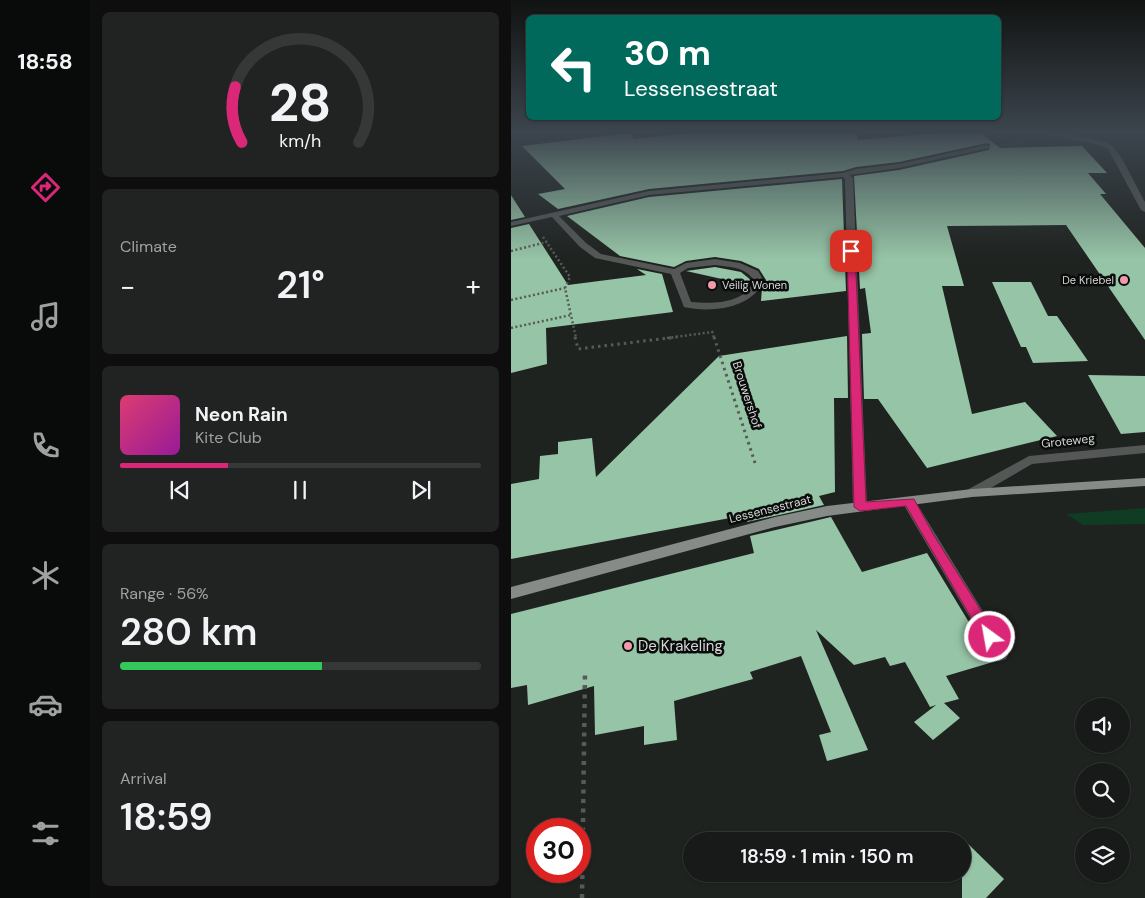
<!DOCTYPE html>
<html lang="en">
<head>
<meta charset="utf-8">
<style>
  :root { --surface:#171a18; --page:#202321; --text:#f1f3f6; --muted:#9ea1a2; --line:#363837; --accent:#db2777 }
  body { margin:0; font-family:"DM Sans",sans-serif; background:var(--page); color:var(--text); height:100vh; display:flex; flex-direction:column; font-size:19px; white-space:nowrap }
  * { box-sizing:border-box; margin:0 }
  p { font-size:16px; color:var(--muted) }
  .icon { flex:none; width:28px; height:28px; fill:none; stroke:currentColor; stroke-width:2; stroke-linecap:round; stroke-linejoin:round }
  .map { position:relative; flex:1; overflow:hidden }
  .panel { display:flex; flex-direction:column; gap:12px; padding:12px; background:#0d0e0d; width:421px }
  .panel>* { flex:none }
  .banner { position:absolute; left:15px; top:15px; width:475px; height:105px; border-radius:8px; box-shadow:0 1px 4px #0004,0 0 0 1px var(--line); background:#00695c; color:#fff; overflow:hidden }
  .fabs { position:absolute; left:564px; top:698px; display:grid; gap:10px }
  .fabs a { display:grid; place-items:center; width:55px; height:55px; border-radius:50%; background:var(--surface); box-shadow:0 1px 4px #0004,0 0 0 1px var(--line); font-size:25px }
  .speed { position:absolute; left:15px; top:818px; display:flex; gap:10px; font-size:25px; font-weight:700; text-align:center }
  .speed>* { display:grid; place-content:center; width:65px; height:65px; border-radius:50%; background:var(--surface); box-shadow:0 1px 4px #0004,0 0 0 1px var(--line); line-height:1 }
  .speed .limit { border:8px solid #d22; background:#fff; color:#111 }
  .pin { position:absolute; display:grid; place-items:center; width:42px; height:42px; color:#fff; margin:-21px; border-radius:10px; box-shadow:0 2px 8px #0006 }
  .me { position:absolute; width:55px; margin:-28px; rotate:328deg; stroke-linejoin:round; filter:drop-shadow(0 0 4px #0008) }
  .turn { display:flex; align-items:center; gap:18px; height:105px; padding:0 15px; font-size:22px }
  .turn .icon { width:65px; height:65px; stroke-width:2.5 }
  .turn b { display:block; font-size:35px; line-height:42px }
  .big { font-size:38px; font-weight:600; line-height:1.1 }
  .panel .card { flex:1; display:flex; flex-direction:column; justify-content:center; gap:8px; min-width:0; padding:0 18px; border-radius:8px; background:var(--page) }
  .panel .dial { align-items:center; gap:0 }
  .dial svg { height:130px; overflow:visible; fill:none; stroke:var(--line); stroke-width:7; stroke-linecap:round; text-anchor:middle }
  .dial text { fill:var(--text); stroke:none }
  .song { display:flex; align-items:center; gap:15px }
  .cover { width:60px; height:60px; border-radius:8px; background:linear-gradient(135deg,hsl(340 70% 55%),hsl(300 70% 35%)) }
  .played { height:5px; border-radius:2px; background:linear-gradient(90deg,var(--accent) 30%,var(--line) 30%) }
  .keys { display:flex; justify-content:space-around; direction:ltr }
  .heat { display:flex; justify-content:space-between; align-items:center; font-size:28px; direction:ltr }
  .charge { height:8px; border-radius:4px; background:linear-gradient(90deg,#34c759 56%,var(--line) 0) }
  .trip { position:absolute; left:172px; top:832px; width:288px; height:50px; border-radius:25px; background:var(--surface); box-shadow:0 1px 4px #0004,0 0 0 1px var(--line); font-weight:600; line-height:50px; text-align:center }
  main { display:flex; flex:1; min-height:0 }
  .tabs { display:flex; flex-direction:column; width:90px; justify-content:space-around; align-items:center; background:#090a0a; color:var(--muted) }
  .tabs .icon { width:35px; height:35px }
  .tabs .active { color:var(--accent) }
  .tabs b { font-size:22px; color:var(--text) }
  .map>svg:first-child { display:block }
</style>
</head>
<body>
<main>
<nav class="tabs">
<b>18:58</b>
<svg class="icon active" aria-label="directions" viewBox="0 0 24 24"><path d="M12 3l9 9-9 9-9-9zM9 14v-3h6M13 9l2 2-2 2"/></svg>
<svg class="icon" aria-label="music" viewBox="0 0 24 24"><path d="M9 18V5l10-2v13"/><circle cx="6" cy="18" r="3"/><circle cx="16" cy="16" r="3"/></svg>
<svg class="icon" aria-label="phone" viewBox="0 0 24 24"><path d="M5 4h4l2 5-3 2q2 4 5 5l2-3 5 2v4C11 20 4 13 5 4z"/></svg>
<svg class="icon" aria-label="climate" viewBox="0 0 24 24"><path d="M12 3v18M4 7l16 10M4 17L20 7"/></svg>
<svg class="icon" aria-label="car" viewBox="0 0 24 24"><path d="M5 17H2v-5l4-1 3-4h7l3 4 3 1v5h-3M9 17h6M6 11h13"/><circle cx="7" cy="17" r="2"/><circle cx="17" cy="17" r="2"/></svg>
<svg class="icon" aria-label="filters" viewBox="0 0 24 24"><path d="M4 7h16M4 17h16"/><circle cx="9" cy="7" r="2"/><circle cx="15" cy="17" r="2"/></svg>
</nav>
<section class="panel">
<div class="card dial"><svg viewBox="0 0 100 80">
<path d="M14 69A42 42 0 1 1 86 69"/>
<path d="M14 69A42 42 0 0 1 10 35" stroke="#db2777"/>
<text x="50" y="56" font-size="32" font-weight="700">28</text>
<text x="50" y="72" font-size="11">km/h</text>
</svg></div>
<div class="card"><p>Climate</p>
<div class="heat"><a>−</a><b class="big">21°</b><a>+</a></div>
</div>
<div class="card">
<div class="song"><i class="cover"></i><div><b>Neon Rain</b><p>Kite Club</p></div></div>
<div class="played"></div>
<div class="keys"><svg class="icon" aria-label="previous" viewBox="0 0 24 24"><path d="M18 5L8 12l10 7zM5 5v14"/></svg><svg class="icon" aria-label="pause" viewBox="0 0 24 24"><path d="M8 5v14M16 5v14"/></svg><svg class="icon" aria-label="next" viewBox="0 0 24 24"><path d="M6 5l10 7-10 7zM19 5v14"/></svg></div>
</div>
<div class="card"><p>Range · 56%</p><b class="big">280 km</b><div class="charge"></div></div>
<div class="card"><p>Arrival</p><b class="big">18:59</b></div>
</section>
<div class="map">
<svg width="634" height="898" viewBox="0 0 634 898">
  <rect width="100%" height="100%" fill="#1f2320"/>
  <path fill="#103c24" d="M 634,508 L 634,524 L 572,525 L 555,514 Z"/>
  <path fill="#96c4a6" d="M 119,133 L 123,139 L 177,133 L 346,133 L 347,140 L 426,133 L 470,133 L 489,148 L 571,146 L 596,173 L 577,173 L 595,194 L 589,194 L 634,248 L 634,340 L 555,225 L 436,226 L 453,286 L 431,286 L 461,414 L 514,402 L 546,436 L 416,468 L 367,399 L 353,399 L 351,334 L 360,333 L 354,288 L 349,289 L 343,176 L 388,170 L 478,150 L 479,144 L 476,143 L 388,162 L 345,167 L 332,171 L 138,189 L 47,209 L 27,194 L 54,189 L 11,146 Z
    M 331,179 L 335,291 L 250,301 L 251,288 L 255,280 L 248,269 L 230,261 L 204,257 L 175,261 L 163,267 L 109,256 L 56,216 L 138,197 Z
    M 0,195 L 14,217 L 0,220 Z
    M 18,224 L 57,285 L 135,275 L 126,269 L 151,274 L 162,312 L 35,328 L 36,364 L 0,373 L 0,228 Z
    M 204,267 L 230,272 L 241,281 L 238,285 L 175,271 Z
    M 481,282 L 520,282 L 537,316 L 546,316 L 577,361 L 522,363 L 515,347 L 510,347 Z
    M 336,336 L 337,398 L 323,398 L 324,492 L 308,496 L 313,505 L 236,522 L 235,515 L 0,559 L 0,484 L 28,479 L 29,456 L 47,454 L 47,442 L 81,438 L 85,477 L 208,356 Z
    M 577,375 L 634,376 L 634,432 L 610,434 Z
    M 320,517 L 351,572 L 416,553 L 482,662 L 435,676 L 448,699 L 433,703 L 449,718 L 422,740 L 403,722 L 425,705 L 419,707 L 394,662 L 379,666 L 374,657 L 343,665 L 305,630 L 357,750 L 316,761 L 308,735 L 320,732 L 290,656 L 239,672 L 242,679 L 163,701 L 166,740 L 133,745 L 133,726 L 84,735 L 83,686 L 17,705 L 16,685 L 0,688 L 0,614 L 243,553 L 239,536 Z
    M 451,838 L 493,879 L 475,898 L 451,898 Z"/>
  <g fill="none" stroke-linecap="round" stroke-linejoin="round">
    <path stroke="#575b58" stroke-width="2" stroke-dasharray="1 2" stroke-linecap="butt" d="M 494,145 L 516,142"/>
    <path stroke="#575b58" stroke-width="2.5" stroke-dasharray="2 2.5" stroke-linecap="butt" d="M 32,237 L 59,277 L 54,288 L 65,338
      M 0,251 L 36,242
      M 266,284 L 278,284
      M 0,300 L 54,288
      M 0,328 L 60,315
      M 201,331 L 203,338
      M 156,338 L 202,332"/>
    <path stroke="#575b58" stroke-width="3" stroke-dasharray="2.5 4" stroke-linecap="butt" d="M 64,337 L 67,349 L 166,337
      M 203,337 L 245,466"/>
    <path stroke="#575b58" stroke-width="4.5" stroke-dasharray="4 5.5" stroke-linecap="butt" d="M 71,898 L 74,672"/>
    <path fill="#545755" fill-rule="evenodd" d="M 528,133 C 544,133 593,136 603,148 C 613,159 626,188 634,202 L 634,212 L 630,210 L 597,149 L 585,144 Z
      M 476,145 L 478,146 L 478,148 L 388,168 L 339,175 L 342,178 L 356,507 L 354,510 L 344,510 L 342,507 L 334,179 L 332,177 L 138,195 L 48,216 L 75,243 L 90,254 L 163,269 L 175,263 L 204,259 L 229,263 L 247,271 L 253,281 C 240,309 200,313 173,307 L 160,274 L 84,258 L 69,247 L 41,217 L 0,226 L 0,222 L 138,191 L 332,173 L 345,169 L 388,164 ZM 204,265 C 218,267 236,267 243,281 C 233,304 202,304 180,302 L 169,273 L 177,268 Z
      M 634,445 L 634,453 L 521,464 L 466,496 L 456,496 L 454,493 L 456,490 L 518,456 Z
      M 398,497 L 403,499 L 495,649 L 497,654 L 495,659 L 489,661 L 483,659 L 391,502 L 393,499 Z"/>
    <path fill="#868b88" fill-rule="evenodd" d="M 634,478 L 634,486 L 461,497 L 316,516 L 264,527 L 0,599 L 0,587 L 264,517 L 316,506 L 461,489 Z"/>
  </g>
  <linearGradient id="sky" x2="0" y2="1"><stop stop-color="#111312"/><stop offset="0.51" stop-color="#3c454e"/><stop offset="1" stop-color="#3c454e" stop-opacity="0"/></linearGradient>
  <rect width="634" height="259" fill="url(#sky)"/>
  <path fill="#db2777" stroke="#8e194d" d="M 340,249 L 344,251 L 355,502 L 403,499 L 422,534 L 484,633 L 486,637 L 484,641 L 479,643 L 474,641 L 395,506 L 349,511 L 343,507 L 336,251 Z"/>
  <g fill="#f29aad" stroke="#0a0c0b" stroke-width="2">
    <circle cx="613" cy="280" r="5"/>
    <circle cx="201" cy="285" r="5"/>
    <circle cx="117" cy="646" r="5"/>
  </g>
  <g text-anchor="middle" stroke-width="5" stroke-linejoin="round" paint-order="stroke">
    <g font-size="11" fill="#d4d7d5" stroke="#0a0c0b" text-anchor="end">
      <text x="603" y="284">De Kriebel</text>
      <text x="211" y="289" text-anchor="start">Veilig Wonen</text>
    </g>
    <g font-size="12" fill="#d4d7d5" stroke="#0a0c0b">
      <text transform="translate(236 395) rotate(72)" y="4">Brouwershof</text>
      <text transform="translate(557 441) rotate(-6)" y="4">Groteweg</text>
      <text transform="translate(259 509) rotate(-14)" y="4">Lessensestraat</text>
    </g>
    <g font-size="15" fill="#d4d7d5" stroke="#0a0c0b" text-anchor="start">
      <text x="127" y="651">De Krakeling</text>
    </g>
  </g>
</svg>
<div class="fabs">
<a><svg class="icon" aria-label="sound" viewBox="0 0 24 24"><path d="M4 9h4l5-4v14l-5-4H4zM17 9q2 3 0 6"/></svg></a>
<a><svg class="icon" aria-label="search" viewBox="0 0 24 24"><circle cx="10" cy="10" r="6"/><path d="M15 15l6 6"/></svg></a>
<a><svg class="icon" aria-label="layers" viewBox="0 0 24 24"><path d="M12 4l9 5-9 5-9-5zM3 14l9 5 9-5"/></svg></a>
</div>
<div class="speed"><div class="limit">30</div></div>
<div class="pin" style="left:340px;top:251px;background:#d93025"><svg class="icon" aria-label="arrive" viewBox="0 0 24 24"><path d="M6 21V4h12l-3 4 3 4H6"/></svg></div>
<svg class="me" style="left:479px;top:637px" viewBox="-20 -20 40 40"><circle r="17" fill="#db2777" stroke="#fff" stroke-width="3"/><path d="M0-11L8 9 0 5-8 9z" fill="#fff"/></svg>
<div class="trip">18:59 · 1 min · 150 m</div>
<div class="banner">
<div class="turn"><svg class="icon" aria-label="left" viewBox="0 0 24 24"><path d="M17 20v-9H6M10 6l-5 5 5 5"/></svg><div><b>30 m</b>Lessensestraat</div></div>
</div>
</div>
</main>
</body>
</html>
